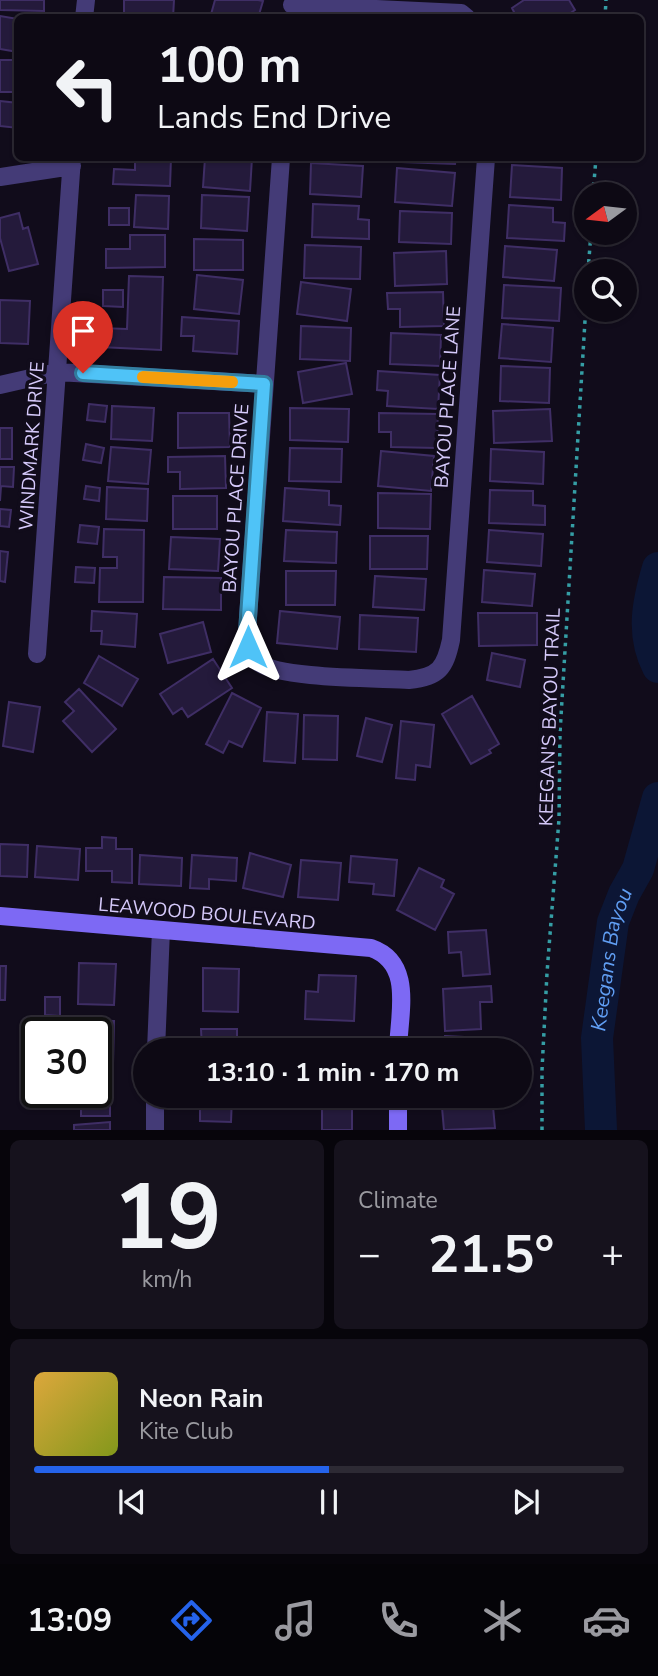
<!DOCTYPE html>
<html lang="en">
<head>
<meta charset="utf-8">
<style>
  :root { --surface:#0d0914; --page:#16121d; --text:#f1f3f6; --muted:#9a9aa0; --line:#2d2a34; --accent:#2563eb }
  body { margin:0; font-family:"Nunito Sans",sans-serif; background:var(--page); color:var(--text); height:100vh; display:flex; flex-direction:column; font-size:26px; white-space:nowrap }
  * { box-sizing:border-box; margin:0 }
  p { font-size:23px; color:var(--muted) }
  .icon { flex:none; width:38px; height:38px; fill:none; stroke:currentColor; stroke-width:2; stroke-linecap:round; stroke-linejoin:round }
  .map { position:relative; height:1130px; overflow:hidden }
  .sheet { display:flex; flex-direction:column; gap:10px; padding:10px; background:#07050b; flex:1 }
  .sheet>* { flex:none }
  .hud { position:absolute; left:14px; top:14px; width:630px; height:147px; border-radius:10px; box-shadow:0 2px 5px #0004,0 0 0 2px var(--line); background:#0d0914; color:var(--text); overflow:hidden }
  .needle { width:46px; rotate:255deg }
  .tools { position:absolute; left:574px; top:182px; display:grid; gap:14px }
  .tools a { display:grid; place-items:center; width:63px; height:63px; border-radius:50%; background:var(--surface); box-shadow:0 2px 5px #0004,0 0 0 2px var(--line); font-size:35px }
  .speed { position:absolute; left:21px; top:1017px; display:flex; gap:14px; font-size:35px; font-weight:700; text-align:center }
  .speed>* { display:grid; place-content:center; width:91px; height:91px; border-radius:50%; background:var(--surface); box-shadow:0 2px 5px #0004,0 0 0 2px var(--line); line-height:1 }
  .speed .limit { border:4px solid #111; border-radius:10px; background:#fff; color:#111 }
  .pin { position:absolute; display:grid; place-items:center; width:60px; height:60px; color:#fff; margin:-72px -30px; border-radius:50% 50% 50% 0; rotate:-45deg; box-shadow:0 0 7px #0007 }
  .pin .icon { rotate:45deg }
  .me { position:absolute; width:77px; margin:-38px; rotate:0deg; stroke-linejoin:round; filter:drop-shadow(0 0 5px #0008) }
  .turn { display:flex; align-items:center; gap:24px; height:147px; padding:0 28px; font-size:32px }
  .turn .icon { width:91px; height:91px; stroke-width:2.5 }
  .turn b { display:block; font-size:49px; line-height:60px }
  .big { font-size:52px; font-weight:700; line-height:1.1 }
  .sheet .card { flex:1; display:flex; flex-direction:column; justify-content:center; gap:10px; min-width:0; padding:0 24px; border-radius:10px; background:var(--page) }
  .sheet .dial { align-items:center; gap:0 }
  .dial b { font-size:91px; line-height:1 }
  .song { display:flex; align-items:center; gap:21px }
  .cover { width:84px; height:84px; border-radius:10px; background:linear-gradient(135deg,hsl(40 70% 55%),hsl(70 70% 35%)) }
  .played { height:7px; border-radius:4px; background:linear-gradient(90deg,var(--accent) 50%,var(--line) 50%) }
  .keys { display:flex; justify-content:space-around; direction:ltr }
  .heat { display:flex; justify-content:space-between; align-items:center; font-size:38px; direction:ltr }
  .sheet .tiles { flex:1; display:grid; gap:10px; grid-template-columns:1fr 1fr }
  .card:last-child { grid-column:span 2 }
  .trip { position:absolute; left:133px; top:1038px; width:399px; height:70px; border-radius:35px; background:var(--surface); box-shadow:0 2px 5px #0004,0 0 0 2px var(--line); font-weight:700; line-height:70px; text-align:center }
  .dock { display:flex; height:112px; justify-content:space-around; align-items:center; background:#050408; color:var(--muted) }
  .dock .icon { width:49px; height:49px }
  .dock .selected { color:var(--accent) }
  .dock b { font-size:32px; color:var(--text) }
  .map>svg:first-child { display:block }
</style>
</head>
<body>
<div class="map">
<svg width="658" height="1130" viewBox="0 0 658 1130">
  <rect width="100%" height="100%" fill="#110c1b"/>
  <g fill="none" stroke-linecap="round" stroke-linejoin="round">
    <g stroke="#0c1635" stroke-width="32">
      <path d="M 658,568 C 648,602 641,634 658,667"/>
      <path id="s1" d="M 601,1130 L 597,1038 L 613,922 L 624,894 L 638,869 L 658,798"/>
    </g>
  </g>
  <path fill="#241a3b" stroke="#3f2e65" stroke-width="2" d="M 0,0 L 44,0 L 44,11 L 0,10 Z
    M 124,0 L 174,0 L 173,18 L 124,18 Z
    M 215,0 L 258,0 L 263,1 L 258,18 L 210,18 Z
    M 524,0 L 569,0 L 575,10 L 563,18 L 517,18 L 512,8 Z
    M 0,16 L 18,19 L 18,52 L 0,49 Z
    M 0,60 L 18,60 L 18,92 L 0,92 Z
    M 0,101 L 18,103 L 18,128 L 0,126 Z
    M 135,158 L 171,158 L 170,186 L 113,184 L 114,169 L 135,170 Z
    M 205,158 L 252,158 L 250,191 L 203,187 Z
    M 402,158 L 456,158 L 455,164 L 402,162 Z
    M 311,163 L 363,166 L 361,197 L 310,194 Z
    M 512,165 L 562,168 L 561,200 L 510,197 Z
    M 397,168 L 455,173 L 452,206 L 395,202 Z
    M 136,195 L 169,196 L 168,229 L 134,227 Z
    M 202,195 L 249,197 L 247,231 L 201,228 Z
    M 313,204 L 359,206 L 358,219 L 369,220 L 369,239 L 312,237 Z
    M 509,205 L 553,208 L 553,222 L 565,223 L 564,241 L 507,238 Z
    M 109,208 L 129,208 L 129,225 L 109,225 Z
    M 400,211 L 452,213 L 451,244 L 399,242 Z
    M 19,213 L 23,229 L 28,227 L 38,264 L 9,271 L 0,238 L 0,218 Z
    M 130,235 L 165,235 L 165,267 L 106,268 L 106,249 L 130,249 Z
    M 194,239 L 243,240 L 243,270 L 194,270 Z
    M 305,245 L 361,247 L 360,279 L 304,278 Z
    M 505,246 L 557,250 L 554,281 L 503,277 Z
    M 446,251 L 447,284 L 395,286 L 394,253 Z
    M 197,275 L 243,280 L 239,314 L 194,309 Z
    M 129,276 L 163,277 L 161,350 L 100,347 L 101,328 L 127,329 Z
    M 301,282 L 351,289 L 347,321 L 297,314 Z
    M 504,285 L 561,288 L 559,321 L 502,318 Z
    M 103,290 L 123,290 L 123,307 L 103,306 Z
    M 443,292 L 444,326 L 400,327 L 400,309 L 388,309 L 387,293 Z
    M 0,300 L 30,301 L 28,344 L 0,343 Z
    M 182,317 L 239,321 L 237,354 L 193,351 L 194,336 L 181,336 Z
    M 502,324 L 553,328 L 551,362 L 499,358 Z
    M 301,326 L 351,328 L 350,361 L 300,359 Z
    M 391,333 L 441,335 L 440,366 L 390,364 Z
    M 346,363 L 352,394 L 303,403 L 298,372 Z
    M 501,366 L 550,368 L 549,403 L 500,401 Z
    M 378,371 L 440,375 L 438,409 L 387,406 L 388,391 L 377,390 Z
    M 89,404 L 107,406 L 105,422 L 87,420 Z
    M 112,406 L 154,408 L 152,441 L 111,439 Z
    M 290,408 L 349,409 L 348,442 L 290,440 Z
    M 550,409 L 552,441 L 494,443 L 493,411 Z
    M 178,413 L 229,413 L 230,447 L 178,448 Z
    M 379,413 L 438,414 L 437,448 L 391,447 L 391,432 L 379,432 Z
    M 0,428 L 12,428 L 12,459 L 0,459 Z
    M 86,444 L 104,448 L 101,463 L 83,460 Z
    M 111,447 L 151,450 L 148,484 L 108,481 Z
    M 290,448 L 342,449 L 341,482 L 289,481 Z
    M 491,449 L 544,452 L 543,484 L 490,481 Z
    M 381,451 L 434,456 L 431,491 L 378,486 Z
    M 225,456 L 226,488 L 180,489 L 180,472 L 168,472 L 168,457 Z
    M 0,467 L 14,467 L 13,487 L 1,486 L 0,501 Z
    M 86,486 L 100,488 L 99,501 L 84,499 Z
    M 107,487 L 148,489 L 147,521 L 106,519 Z
    M 285,488 L 329,491 L 329,505 L 341,506 L 340,525 L 283,521 Z
    M 490,490 L 533,491 L 533,505 L 545,506 L 545,525 L 489,523 Z
    M 378,493 L 431,494 L 430,529 L 378,528 Z
    M 173,496 L 217,496 L 217,529 L 173,529 Z
    M 0,509 L 11,510 L 9,527 L 0,526 Z
    M 80,525 L 99,527 L 97,544 L 78,542 Z
    M 104,529 L 144,530 L 143,602 L 99,602 L 100,568 L 117,568 L 117,557 L 103,557 Z
    M 286,530 L 337,532 L 336,563 L 284,561 Z
    M 489,530 L 543,534 L 541,566 L 487,562 Z
    M 370,536 L 428,536 L 427,569 L 370,569 Z
    M 171,537 L 220,539 L 218,571 L 169,569 Z
    M 0,551 L 8,552 L 5,582 L 0,581 Z
    M 76,567 L 95,568 L 94,583 L 75,582 Z
    M 484,570 L 535,574 L 532,606 L 482,602 Z
    M 286,571 L 336,571 L 335,605 L 286,605 Z
    M 375,576 L 426,579 L 424,610 L 373,607 Z
    M 164,577 L 221,578 L 221,610 L 163,609 Z
    M 92,611 L 137,614 L 135,647 L 101,644 L 102,631 L 91,631 Z
    M 280,611 L 340,617 L 337,649 L 277,643 Z
    M 478,613 L 537,613 L 537,645 L 479,646 Z
    M 360,615 L 418,618 L 416,652 L 359,649 Z
    M 203,622 L 211,652 L 168,663 L 160,634 Z
    M 492,653 L 525,660 L 520,687 L 487,680 Z
    M 99,656 L 138,679 L 122,706 L 84,683 Z
    M 213,659 L 232,688 L 188,717 L 182,708 L 173,714 L 160,694 Z
    M 79,689 L 116,729 L 92,752 L 63,721 L 74,711 L 65,702 Z
    M 232,693 L 261,708 L 242,747 L 229,741 L 223,753 L 206,744 Z
    M 472,696 L 499,744 L 489,750 L 491,753 L 471,764 L 442,714 Z
    M 9,702 L 40,707 L 33,752 L 3,746 Z
    M 267,712 L 298,714 L 295,763 L 264,761 Z
    M 304,715 L 338,716 L 337,760 L 303,759 Z
    M 366,718 L 392,725 L 382,762 L 357,756 Z
    M 401,721 L 434,725 L 430,767 L 416,765 L 415,780 L 396,778 Z
    M 102,837 L 116,838 L 116,849 L 132,849 L 132,883 L 112,882 L 112,871 L 86,871 L 86,848 L 102,848 Z
    M 0,844 L 28,845 L 27,877 L 0,876 Z
    M 37,846 L 80,849 L 78,880 L 35,877 Z
    M 250,853 L 291,865 L 283,897 L 243,888 Z
    M 140,855 L 182,858 L 181,886 L 139,884 Z
    M 192,855 L 237,858 L 236,881 L 209,879 L 209,889 L 190,888 Z
    M 351,856 L 397,860 L 394,896 L 373,894 L 374,884 L 349,882 Z
    M 301,860 L 341,863 L 338,900 L 298,897 Z
    M 419,868 L 444,880 L 441,887 L 454,894 L 435,930 L 397,910 Z
    M 486,930 L 490,974 L 463,976 L 461,952 L 449,953 L 448,932 Z
    M 79,963 L 116,964 L 114,1005 L 78,1004 Z
    M 0,966 L 6,966 L 5,1000 L 0,1000 Z
    M 203,968 L 239,969 L 238,1012 L 203,1011 Z
    M 319,975 L 356,976 L 354,1021 L 305,1019 L 306,991 L 318,992 Z
    M 491,986 L 492,1002 L 480,1002 L 481,1029 L 445,1031 L 443,989 Z
    M 45,997 L 60,997 L 60,1016 L 45,1015 Z
    M 81,1020 L 114,1021 L 113,1064 L 96,1064 L 96,1032 L 81,1032 Z
    M 201,1029 L 237,1029 L 237,1050 L 202,1050 Z
    M 445,1036 L 483,1038 L 482,1050 L 444,1050 Z
    M 322,1039 L 356,1040 L 355,1050 L 321,1050 Z
    M 96,1072 L 110,1072 L 110,1116 L 81,1116 L 81,1094 L 70,1095 L 70,1092 L 96,1092 Z
    M 200,1096 L 232,1096 L 231,1122 L 200,1121 Z
    M 322,1096 L 352,1096 L 352,1130 L 322,1130 Z
    M 441,1096 L 492,1096 L 495,1128 L 444,1130 Z
    M 110,1122 L 110,1130 L 74,1130 L 74,1125 Z"/>
  <g fill="none" stroke-linecap="round" stroke-linejoin="round">
    <path stroke="#359ea5" stroke-width="3.5" stroke-dasharray="3.5 5" stroke-linecap="butt" d="M 605,18 L 606,0
      M 593,194 L 596,158
      M 588,271 L 591,233
      M 542,1130 L 542,1070 L 547,973 L 559,819 L 560,733 L 586,304"/>
    <path stroke="#443b77" stroke-width="18" d="M 292,5 L 461,13 L 467,18
      M 84,18 L 86,0
      M 281,158 L 247,632 C 248,643 249,655 258,662 C 277,679 379,678 409,680 C 439,677 445,668 451,640 L 486,158
      M 0,177 L 72,166
      M 0,385 L 57,372 L 264,384
      M 37,654 L 72,158
      M 156,1050 L 161,930
      M 155,1096 L 155,1130"/>
    <path stroke="#7d69f4" stroke-width="18" d="M 0,916 L 371,948 C 414,963 399,1013 398,1050
      M 398,1096 L 398,1130"/>
  </g>
  <g fill="none" stroke-linecap="round" stroke-linejoin="round">
    <g stroke="#337fa1" stroke-width="18">
      <path id="route" d="M 83,373 L 264,384 L 247,632 L 248,647"/>
    </g>
    <use href="#route" stroke="#4fc3f7" stroke-width="12"/>
    <path stroke="#f59e0b" stroke-width="12" d="M 143,377 L 232,382"/>
  </g>
  <g text-anchor="middle" stroke-width="7" stroke-linejoin="round" paint-order="stroke">
    <g font-size="19" fill="#d6cafb" stroke="#110c1b">
      <text transform="translate(447 397) rotate(-86)" y="7">BAYOU PLACE LANE</text>
      <text transform="translate(31 446) rotate(-86)" y="7">WINDMARK DRIVE</text>
      <text transform="translate(235 498) rotate(-86)" y="7">BAYOU PLACE DRIVE</text>
      <text transform="translate(549 717) rotate(-88)" y="7">KEEGAN'S BAYOU TRAIL</text>
      <text transform="translate(207 913) rotate(5)" y="7">LEAWOOD BOULEVARD</text>
    </g>
    <g font-size="21" font-style="italic" fill="#609ef3" stroke="#110c1b">
      <text dy="7" stroke="none"><textPath href="#s1" startOffset="172">Keegans Bayou</textPath></text>
    </g>
  </g>
</svg>
<div class="tools">
<a><svg class="needle" viewBox="-14 -14 28 28"><path d="M0-13l5 13h-10z" fill="#e53935"/><path d="M0 13l5-13h-10z" fill="#9a9aa0"/></svg></a>
<a><svg class="icon" aria-label="search" viewBox="0 0 24 24"><circle cx="10" cy="10" r="6"/><path d="M15 15l6 6"/></svg></a>
</div>
<div class="speed"><div class="limit">30</div></div>
<div class="pin" style="left:83px;top:373px;background:#d93025"><svg class="icon" aria-label="arrive" viewBox="0 0 24 24"><path d="M6 21V4h12l-3 4 3 4H6"/></svg></div>
<svg class="me" style="left:248px;top:647px" viewBox="-20 -20 40 40"><path d="M0-17L14 15 0 8-14 15z" fill="#4fc3f7" stroke="#fff" stroke-width="4"/></svg>
<div class="trip">13:10 · 1 min · 170 m</div>
<div class="hud">
<div class="turn"><svg class="icon" aria-label="left" viewBox="0 0 24 24"><path d="M17 20v-9H6M10 6l-5 5 5 5"/></svg><div><b>100 m</b>Lands End Drive</div></div>
</div>
</div>
<section class="sheet">
<div class="tiles">
<div class="card dial"><b>19</b><p>km/h</p></div>
<div class="card"><p>Climate</p>
<div class="heat"><a>−</a><b class="big">21.5°</b><a>+</a></div>
</div>
<div class="card">
<div class="song"><i class="cover"></i><div><b>Neon Rain</b><p>Kite Club</p></div></div>
<div class="played"></div>
<div class="keys"><svg class="icon" aria-label="previous" viewBox="0 0 24 24"><path d="M18 5L8 12l10 7zM5 5v14"/></svg><svg class="icon" aria-label="pause" viewBox="0 0 24 24"><path d="M8 5v14M16 5v14"/></svg><svg class="icon" aria-label="next" viewBox="0 0 24 24"><path d="M6 5l10 7-10 7zM19 5v14"/></svg></div>
</div>
</div>
</section>
<nav class="dock">
<b>13:09</b>
<svg class="icon selected" aria-label="directions" viewBox="0 0 24 24"><path d="M12 3l9 9-9 9-9-9zM9 14v-3h6M13 9l2 2-2 2"/></svg>
<svg class="icon" aria-label="music" viewBox="0 0 24 24"><path d="M9 18V5l10-2v13"/><circle cx="6" cy="18" r="3"/><circle cx="16" cy="16" r="3"/></svg>
<svg class="icon" aria-label="phone" viewBox="0 0 24 24"><path d="M5 4h4l2 5-3 2q2 4 5 5l2-3 5 2v4C11 20 4 13 5 4z"/></svg>
<svg class="icon" aria-label="climate" viewBox="0 0 24 24"><path d="M12 3v18M4 7l16 10M4 17L20 7"/></svg>
<svg class="icon" aria-label="car" viewBox="0 0 24 24"><path d="M5 17H2v-5l4-1 3-4h7l3 4 3 1v5h-3M9 17h6M6 11h13"/><circle cx="7" cy="17" r="2"/><circle cx="17" cy="17" r="2"/></svg>
</nav>
</body>
</html>
